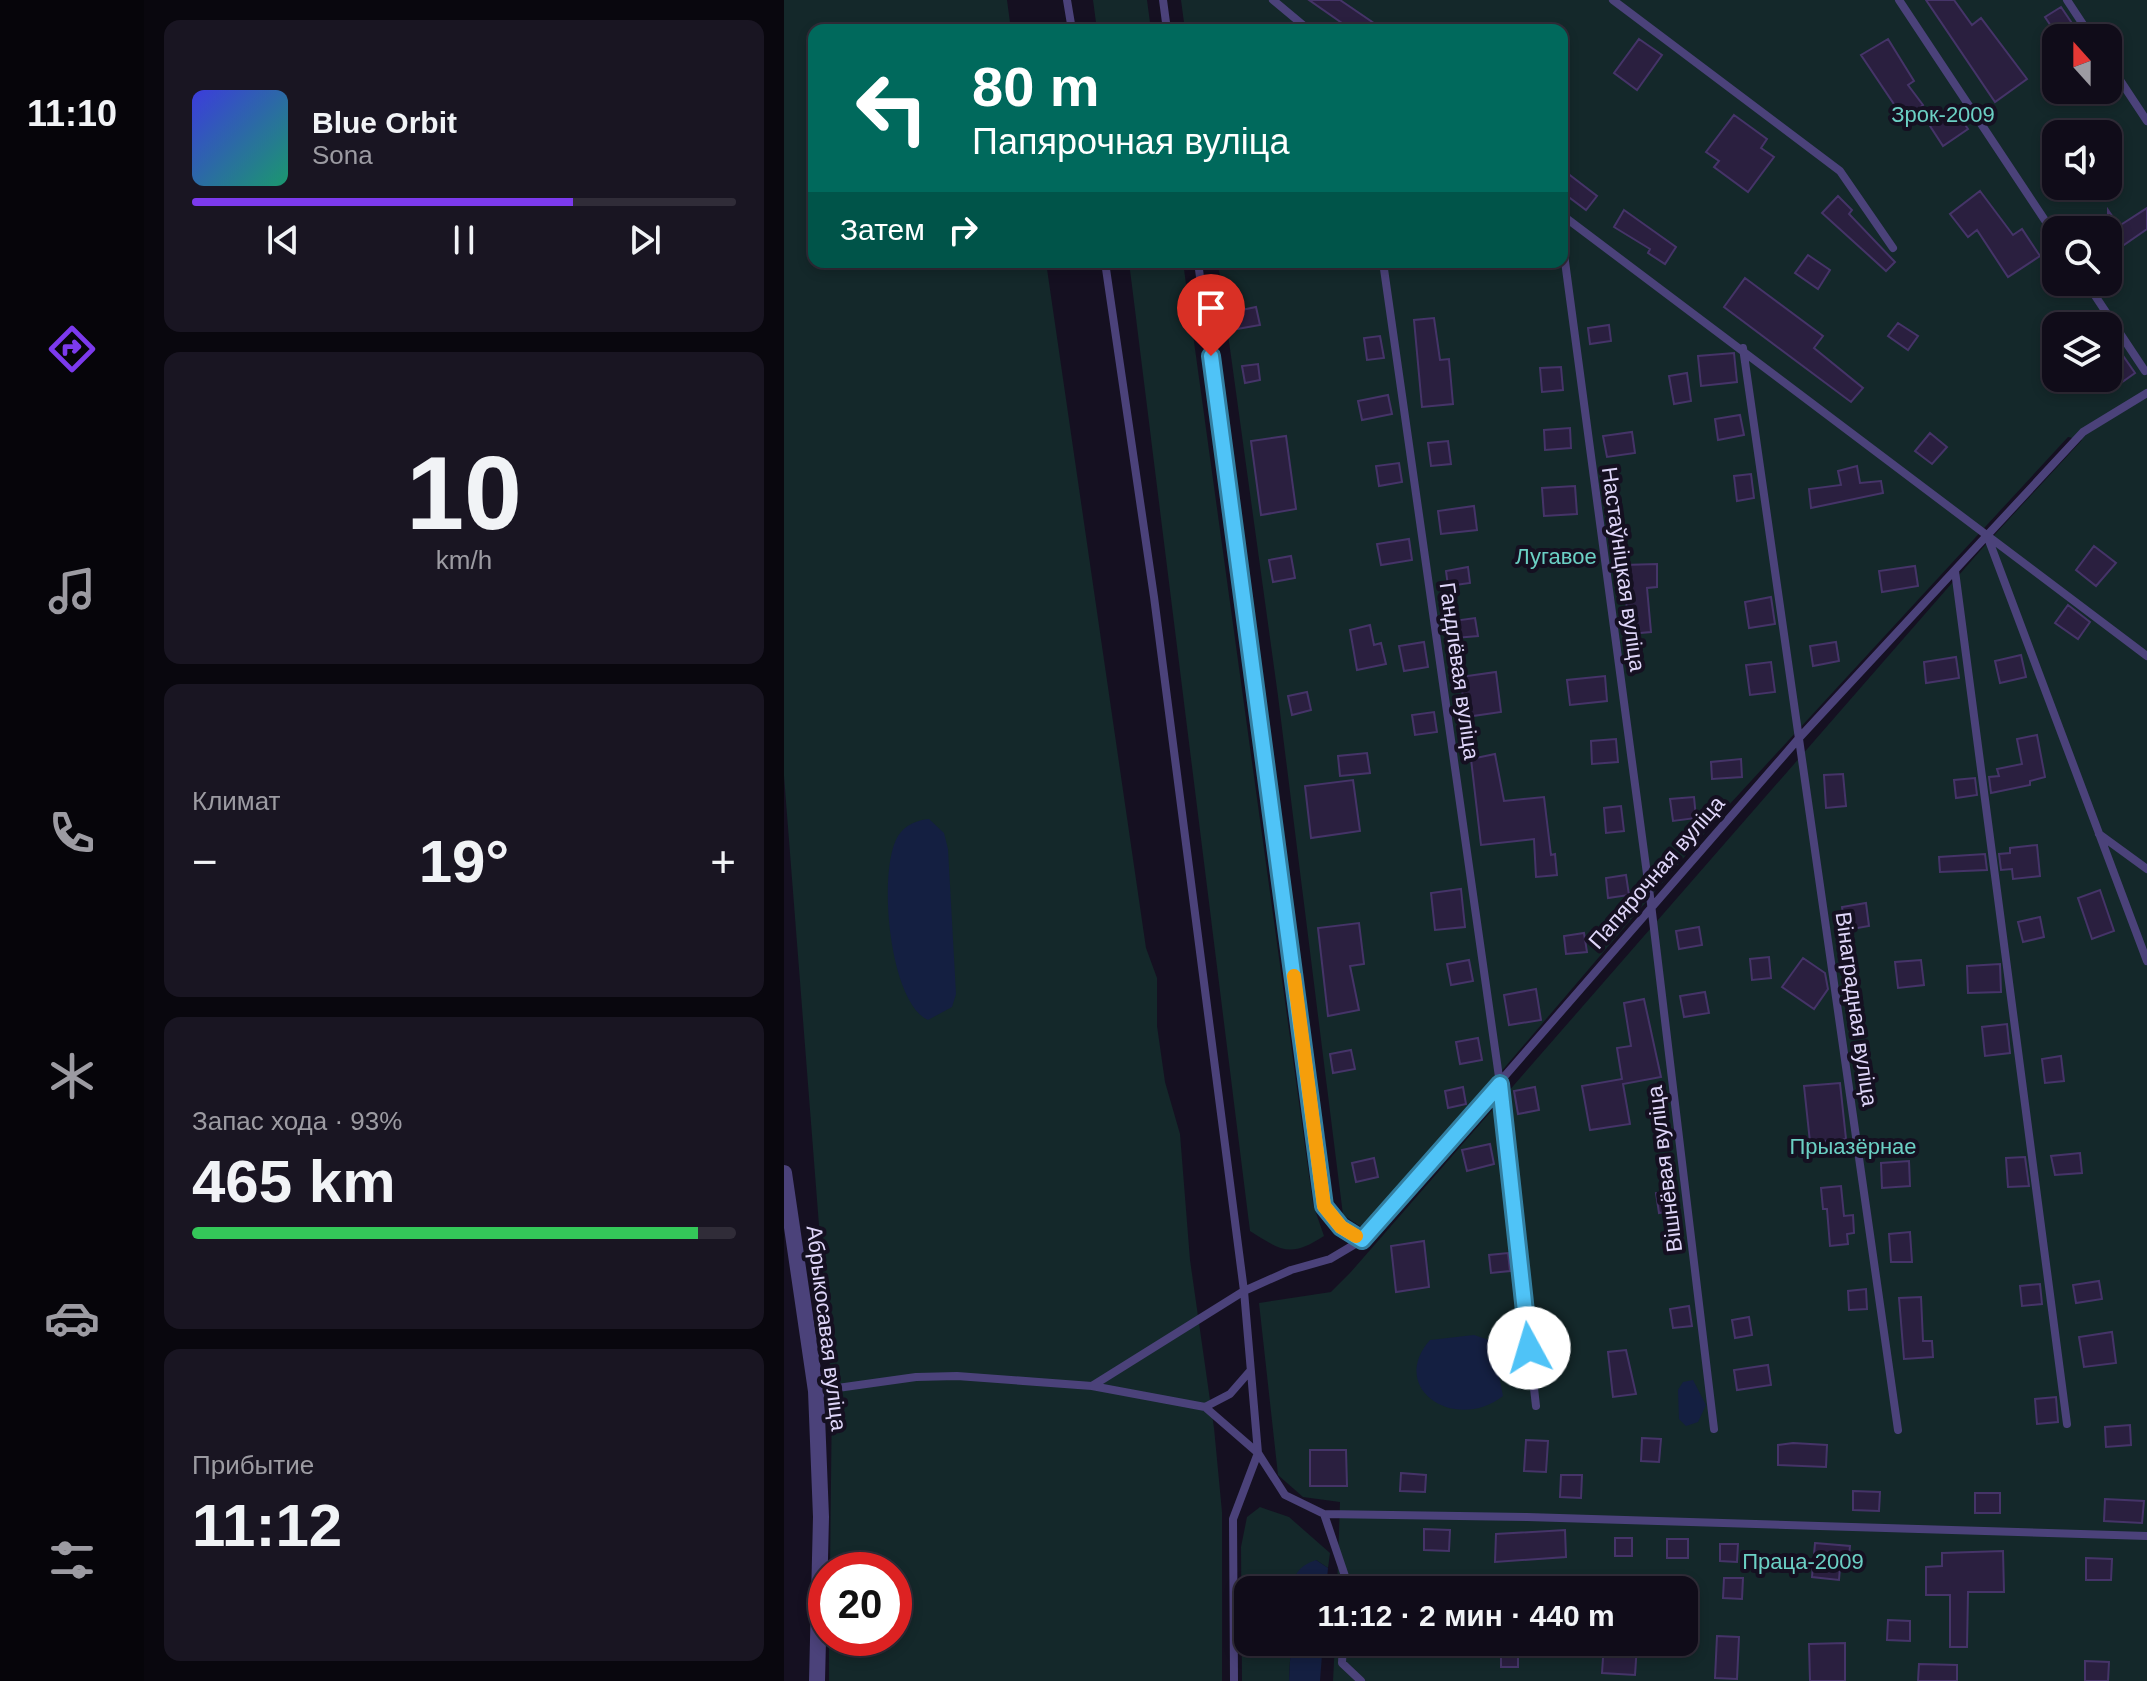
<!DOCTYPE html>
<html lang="ru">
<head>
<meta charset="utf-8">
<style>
  :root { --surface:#100c19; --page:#191522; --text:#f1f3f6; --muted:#9c9ba2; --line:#302c38; --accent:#7c3aed }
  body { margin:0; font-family:Arial,sans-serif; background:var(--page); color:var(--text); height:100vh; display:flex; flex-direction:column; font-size:30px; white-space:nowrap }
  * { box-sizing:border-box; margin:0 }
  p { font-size:26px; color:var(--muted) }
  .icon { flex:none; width:44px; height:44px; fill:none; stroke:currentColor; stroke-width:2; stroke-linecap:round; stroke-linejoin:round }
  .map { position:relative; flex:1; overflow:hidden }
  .drawer { display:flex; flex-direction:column; gap:20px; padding:20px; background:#09070e; width:640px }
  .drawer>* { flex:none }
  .banner { position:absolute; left:24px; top:24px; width:760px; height:244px; border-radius:16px; box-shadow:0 4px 12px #0003,0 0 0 2px var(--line); background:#00695c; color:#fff; overflow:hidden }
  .needle { width:52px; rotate:339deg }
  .fabs { position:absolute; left:1258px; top:24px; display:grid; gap:16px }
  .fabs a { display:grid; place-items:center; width:80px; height:80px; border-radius:16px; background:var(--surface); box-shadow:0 4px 12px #0003,0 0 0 2px var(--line); font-size:40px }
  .speed { position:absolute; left:24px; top:1552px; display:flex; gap:16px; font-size:40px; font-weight:700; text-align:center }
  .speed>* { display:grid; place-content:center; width:104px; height:104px; border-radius:50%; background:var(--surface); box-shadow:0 4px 12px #0003,0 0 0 2px var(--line); line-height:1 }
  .speed .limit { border:12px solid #d22; background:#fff; color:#111 }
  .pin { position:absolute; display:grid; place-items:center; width:68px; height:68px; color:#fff; margin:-82px -34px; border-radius:50% 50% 50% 0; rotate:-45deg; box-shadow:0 0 8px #0007 }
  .pin .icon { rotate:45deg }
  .me { position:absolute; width:88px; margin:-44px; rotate:354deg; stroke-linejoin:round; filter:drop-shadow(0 0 6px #0008) }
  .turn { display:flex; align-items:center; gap:28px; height:168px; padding:0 32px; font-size:36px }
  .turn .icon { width:104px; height:104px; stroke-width:2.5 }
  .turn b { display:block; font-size:56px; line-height:68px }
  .then { display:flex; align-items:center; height:76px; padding:0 32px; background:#0003; gap:16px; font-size:30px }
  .big { font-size:60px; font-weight:800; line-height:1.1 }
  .drawer .card { flex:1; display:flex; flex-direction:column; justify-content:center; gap:12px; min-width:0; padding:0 28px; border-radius:16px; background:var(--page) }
  .drawer .dial { align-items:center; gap:0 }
  .dial b { font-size:104px; line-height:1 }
  .song { display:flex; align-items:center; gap:24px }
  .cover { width:96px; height:96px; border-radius:12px; background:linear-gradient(135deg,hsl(240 70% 55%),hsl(160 70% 35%)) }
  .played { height:8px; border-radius:4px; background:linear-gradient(90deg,var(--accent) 70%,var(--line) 70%) }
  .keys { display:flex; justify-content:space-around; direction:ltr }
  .heat { display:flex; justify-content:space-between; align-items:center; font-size:44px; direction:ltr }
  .charge { height:12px; border-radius:6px; background:linear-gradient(90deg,#34c759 93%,var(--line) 0) }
  .trip { position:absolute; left:450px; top:1576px; width:464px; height:80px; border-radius:16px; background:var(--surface); box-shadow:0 4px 12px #0003,0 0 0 2px var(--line); font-weight:800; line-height:80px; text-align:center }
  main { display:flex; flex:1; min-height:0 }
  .tabs { display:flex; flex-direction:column; width:144px; justify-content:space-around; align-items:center; background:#06050a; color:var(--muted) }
  .tabs .icon { width:56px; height:56px }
  .tabs .on { color:var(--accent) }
  .tabs b { font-size:36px; color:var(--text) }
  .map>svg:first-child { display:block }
</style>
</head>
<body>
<main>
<nav class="tabs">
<b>11:10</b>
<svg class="icon on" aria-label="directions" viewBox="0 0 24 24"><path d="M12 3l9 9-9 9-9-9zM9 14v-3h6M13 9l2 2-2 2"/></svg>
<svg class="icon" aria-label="music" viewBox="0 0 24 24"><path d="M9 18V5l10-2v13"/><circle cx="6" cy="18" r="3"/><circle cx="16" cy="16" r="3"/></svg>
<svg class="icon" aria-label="phone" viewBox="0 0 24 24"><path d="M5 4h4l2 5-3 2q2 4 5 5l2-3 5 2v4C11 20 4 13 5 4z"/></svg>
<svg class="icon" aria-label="climate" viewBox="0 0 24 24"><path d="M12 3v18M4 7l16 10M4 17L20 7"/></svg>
<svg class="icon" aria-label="car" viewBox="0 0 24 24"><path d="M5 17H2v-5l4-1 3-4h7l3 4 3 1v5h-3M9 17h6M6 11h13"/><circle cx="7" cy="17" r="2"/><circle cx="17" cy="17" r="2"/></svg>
<svg class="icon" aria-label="filters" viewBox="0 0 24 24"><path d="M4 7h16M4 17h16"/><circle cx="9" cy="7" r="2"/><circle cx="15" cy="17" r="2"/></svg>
</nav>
<section class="drawer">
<div class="card">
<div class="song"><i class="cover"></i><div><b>Blue Orbit</b><p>Sona</p></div></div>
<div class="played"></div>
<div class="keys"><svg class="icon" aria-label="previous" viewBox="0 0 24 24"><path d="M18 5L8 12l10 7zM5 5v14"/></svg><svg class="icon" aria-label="pause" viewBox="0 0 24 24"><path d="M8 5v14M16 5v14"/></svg><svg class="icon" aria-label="next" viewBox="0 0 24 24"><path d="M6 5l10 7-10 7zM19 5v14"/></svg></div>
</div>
<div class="card dial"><b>10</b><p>km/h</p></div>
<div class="card"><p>Климат</p>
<div class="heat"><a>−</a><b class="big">19°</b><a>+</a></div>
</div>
<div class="card"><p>Запас хода · 93%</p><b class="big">465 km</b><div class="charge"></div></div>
<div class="card"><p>Прибытие</p><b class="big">11:12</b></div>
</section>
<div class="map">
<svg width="1363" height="1681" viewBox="0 0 1363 1681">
  <rect width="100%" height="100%" fill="#151021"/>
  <path fill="#14282a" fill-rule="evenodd" d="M 0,0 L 223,0 L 227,30 L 30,30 L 30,262 L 262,262 L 362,948 L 373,978 L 373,1026 L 381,1082 L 396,1134 L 406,1260 L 430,1428 L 438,1512 L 438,1681 L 45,1681 L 45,1638 L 110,1638 L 110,1570 L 46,1570 L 48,1392 L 0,776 Z
    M 309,0 L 363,0 L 367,30 L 313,30 Z
    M 397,0 L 1363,0 L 1363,1681 L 549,1681 L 551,1642 L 900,1642 L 900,1590 L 553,1590 L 556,1502 L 519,1497 L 494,1475 L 475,1303 L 547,1292 L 566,1273 L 1202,544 L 1298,440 L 1284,437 L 944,806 L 582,1230 L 559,1215 L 494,696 L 434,262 L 778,262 L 778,30 L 401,30 ZM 1272,38 L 1324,38 L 1324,90 L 1272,90 ZM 1272,134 L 1324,134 L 1324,186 L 1272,186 ZM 1272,230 L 1324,230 L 1324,282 L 1272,282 ZM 1272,326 L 1324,326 L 1324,378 L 1272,378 Z
    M 345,262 L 399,262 L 529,1204 L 540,1236 C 506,1258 498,1251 466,1231 Z
    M 476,1507 L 505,1517 L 546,1553 L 544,1568 L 532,1560 L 509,1579 L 509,1590 L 464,1590 L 464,1642 L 507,1642 L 505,1681 L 458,1681 L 457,1547 L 463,1517 Z"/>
  <path fill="#141f41" d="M 145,819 L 160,833 L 164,849 L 172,994 L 168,1007 L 144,1020 C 105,1003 93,870 114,836 C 121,825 133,820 145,819 Z
    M 690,1335 L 708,1341 L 719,1396 C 672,1433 603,1389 646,1340 Z
    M 909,1380 L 922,1405 L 914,1422 L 902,1426 L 895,1419 L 894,1390 L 899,1382 Z
    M 532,1560 L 544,1568 L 542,1590 L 509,1590 C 509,1573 517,1565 532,1560 Z
    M 507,1642 L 539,1642 L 536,1681 L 505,1681 Z"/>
  <path fill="#2a1f3f" stroke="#453468" stroke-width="2" d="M 525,0 L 556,0 L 600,30 L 568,30 Z
    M 1142,0 L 1170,0 L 1188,25 L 1197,18 L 1243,79 L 1211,102 Z
    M 1277,7 L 1298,38 L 1275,38 L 1261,17 Z
    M 855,39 L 878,55 L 853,90 L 830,73 Z
    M 1104,39 L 1130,81 L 1124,85 L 1139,105 L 1120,119 L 1077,55 Z
    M 1170,109 L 1184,129 L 1159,146 L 1146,126 Z
    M 950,115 L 983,139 L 977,148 L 990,157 L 964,192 L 930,167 L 935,161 L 922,152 Z
    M 778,169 L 813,196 L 802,210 L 778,192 Z
    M 1196,191 L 1229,235 L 1238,229 L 1256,256 L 1224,277 L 1193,230 L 1184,237 L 1166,214 Z
    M 1054,196 L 1068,210 L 1065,214 L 1111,262 L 1102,271 L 1038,213 Z
    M 1363,208 L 1363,229 L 1324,256 L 1324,210 L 1335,226 Z
    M 840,210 L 892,247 L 881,264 L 864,253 L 866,249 L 830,227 Z
    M 1024,255 L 1046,270 L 1034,289 L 1011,273 Z
    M 961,278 L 1039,336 L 1030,348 L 1079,388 L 1067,402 L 940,307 Z
    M 472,307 L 476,325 L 447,330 L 443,313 Z
    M 650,318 L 656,360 L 665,359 L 669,404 L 638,407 L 630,320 Z
    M 1114,323 L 1134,336 L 1124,350 L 1104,336 Z
    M 825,325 L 827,341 L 806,344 L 804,328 Z
    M 1324,334 L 1351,373 L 1324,392 Z
    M 596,336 L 600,358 L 583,360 L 580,338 Z
    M 950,353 L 953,382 L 917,386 L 914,356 Z
    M 474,364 L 476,380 L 461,383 L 458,366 Z
    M 777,367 L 779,390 L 758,392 L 756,368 Z
    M 903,373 L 907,401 L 890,404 L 885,376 Z
    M 604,395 L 608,414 L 578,420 L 574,401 Z
    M 956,415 L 960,435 L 934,440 L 931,419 Z
    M 786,428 L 787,448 L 761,450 L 760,430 Z
    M 848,432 L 851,453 L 823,457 L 819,436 Z
    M 1146,433 L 1163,447 L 1148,464 L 1131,451 Z
    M 502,436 L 512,509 L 477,515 L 467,441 Z
    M 664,441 L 667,464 L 647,466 L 644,443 Z
    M 615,463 L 618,482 L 595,486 L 592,466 Z
    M 1073,466 L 1076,483 L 1097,481 L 1099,493 L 1027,508 L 1025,489 L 1057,485 L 1054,471 Z
    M 967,474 L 970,498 L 953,501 L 950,476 Z
    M 791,486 L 793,514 L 760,516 L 758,488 Z
    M 690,506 L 693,530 L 657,534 L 654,511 Z
    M 625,539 L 628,560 L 597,565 L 593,544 Z
    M 1310,546 L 1332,563 L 1312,586 L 1292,570 Z
    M 507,556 L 511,578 L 489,582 L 485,560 Z
    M 873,564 L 873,587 L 863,588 L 867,632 L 845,634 L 839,565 Z
    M 1131,566 L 1134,586 L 1098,592 L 1095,571 Z
    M 684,567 L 686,583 L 664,586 L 662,571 Z
    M 987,597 L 991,624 L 965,628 L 961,602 Z
    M 1284,605 L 1306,622 L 1294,639 L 1271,623 Z
    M 691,618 L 694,636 L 671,638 L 669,621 Z
    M 586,625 L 590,645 L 597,643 L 602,664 L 573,670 L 566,630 Z
    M 640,642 L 644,667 L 620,671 L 615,646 Z
    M 1052,642 L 1055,661 L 1029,666 L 1026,646 Z
    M 1237,655 L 1242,677 L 1216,683 L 1211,661 Z
    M 1172,657 L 1175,678 L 1142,683 L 1140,662 Z
    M 987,662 L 991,692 L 966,695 L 962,665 Z
    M 712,672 L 717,712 L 682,717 L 676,677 Z
    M 821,676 L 823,701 L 786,705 L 783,680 Z
    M 523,692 L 527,710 L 508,715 L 504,696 Z
    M 650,712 L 653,732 L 631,735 L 628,715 Z
    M 1253,735 L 1261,777 L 1246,781 L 1246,785 L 1207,793 L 1205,777 L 1215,776 L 1213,769 L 1238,764 L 1233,739 Z
    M 832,739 L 834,762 L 808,764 L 807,741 Z
    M 583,753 L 586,773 L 556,776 L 554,756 Z
    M 711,754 L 720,801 L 760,797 L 767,855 L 771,854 L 773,875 L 752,877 L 750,839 L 697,845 L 687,759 Z
    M 957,759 L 958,777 L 928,779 L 927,762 Z
    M 1059,774 L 1062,806 L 1042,808 L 1040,775 Z
    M 1191,778 L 1193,795 L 1172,798 L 1170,780 Z
    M 569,780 L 576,831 L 527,838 L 521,786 Z
    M 910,797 L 912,818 L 889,821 L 886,799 Z
    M 837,806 L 840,831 L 822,833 L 820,808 Z
    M 1253,845 L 1256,876 L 1229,879 L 1228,869 L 1217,870 L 1215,854 L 1226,853 L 1226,848 Z
    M 1201,854 L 1203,870 L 1156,872 L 1155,857 Z
    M 842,875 L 845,895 L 824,898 L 822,878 Z
    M 677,889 L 681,927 L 651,930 L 647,893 Z
    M 1316,890 L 1330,931 L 1308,939 L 1294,898 Z
    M 1082,903 L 1085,926 L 1062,930 L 1058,907 Z
    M 1256,917 L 1260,937 L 1239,942 L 1234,922 Z
    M 575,923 L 580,964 L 566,966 L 575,1010 L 544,1016 L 534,928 Z
    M 915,927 L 918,945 L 895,949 L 892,931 Z
    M 800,933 L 803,952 L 782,954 L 780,936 Z
    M 985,957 L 987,978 L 968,980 L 966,959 Z
    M 1019,958 L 1041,973 L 1044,989 L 1030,1009 L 998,987 Z
    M 685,960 L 689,981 L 667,985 L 663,964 Z
    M 1137,960 L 1140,985 L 1114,988 L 1111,962 Z
    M 1216,964 L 1217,992 L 1184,993 L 1183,966 Z
    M 752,989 L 757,1020 L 725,1025 L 720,995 Z
    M 921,992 L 925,1013 L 900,1017 L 896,996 Z
    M 860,999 L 877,1077 L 839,1084 L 846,1124 L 806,1130 L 798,1086 L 838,1079 L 833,1048 L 847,1046 L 840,1003 Z
    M 1223,1024 L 1226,1053 L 1201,1056 L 1198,1027 Z
    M 694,1038 L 698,1060 L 676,1064 L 672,1042 Z
    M 567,1050 L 571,1069 L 549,1073 L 546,1054 Z
    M 1277,1056 L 1280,1081 L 1261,1083 L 1258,1059 Z
    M 1056,1083 L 1062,1139 L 1026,1142 L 1020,1086 Z
    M 679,1087 L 682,1104 L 664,1108 L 661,1091 Z
    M 751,1087 L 755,1110 L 734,1114 L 730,1091 Z
    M 706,1144 L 710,1164 L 683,1171 L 678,1150 Z
    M 1296,1153 L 1298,1173 L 1271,1175 L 1267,1156 Z
    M 1241,1157 L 1245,1186 L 1224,1187 L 1222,1158 Z
    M 590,1158 L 594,1177 L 572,1182 L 568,1163 Z
    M 1125,1161 L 1126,1186 L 1098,1188 L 1097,1163 Z
    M 1057,1186 L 1060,1216 L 1069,1215 L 1070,1233 L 1063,1234 L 1064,1244 L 1046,1246 L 1043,1209 L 1039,1209 L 1037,1188 Z
    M 889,1191 L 892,1210 L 875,1213 L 872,1193 Z
    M 1126,1232 L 1128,1262 L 1107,1262 L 1105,1234 Z
    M 640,1241 L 645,1287 L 612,1292 L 607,1246 Z
    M 724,1253 L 726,1271 L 707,1273 L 705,1255 Z
    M 1315,1281 L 1318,1299 L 1292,1303 L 1289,1285 Z
    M 1256,1284 L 1258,1304 L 1238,1306 L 1236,1286 Z
    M 1082,1289 L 1083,1309 L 1065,1310 L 1064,1291 Z
    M 1137,1297 L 1139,1341 L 1148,1341 L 1149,1357 L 1120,1359 L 1115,1298 Z
    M 905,1306 L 908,1326 L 889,1328 L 886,1309 Z
    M 965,1317 L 968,1335 L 951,1338 L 948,1320 Z
    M 1328,1332 L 1332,1363 L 1300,1367 L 1295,1337 Z
    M 842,1350 L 852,1394 L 829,1397 L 824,1352 Z
    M 984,1365 L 987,1385 L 953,1390 L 950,1370 Z
    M 1272,1397 L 1274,1422 L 1253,1424 L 1251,1399 Z
    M 1346,1425 L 1347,1445 L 1322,1447 L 1321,1427 Z
    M 858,1438 L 877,1439 L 875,1462 L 857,1461 Z
    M 742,1440 L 764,1441 L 762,1472 L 740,1471 Z
    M 1009,1443 L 1043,1445 L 1042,1467 L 994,1465 L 994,1445 Z
    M 526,1450 L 562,1450 L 563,1486 L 526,1486 Z
    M 617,1473 L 642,1475 L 641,1492 L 616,1491 Z
    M 777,1475 L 798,1475 L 797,1498 L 776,1497 Z
    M 1069,1491 L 1096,1492 L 1095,1511 L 1069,1510 Z
    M 1191,1493 L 1216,1493 L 1216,1513 L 1191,1513 Z
    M 1321,1499 L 1360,1501 L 1358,1523 L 1320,1521 Z
    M 640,1529 L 666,1530 L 665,1551 L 640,1550 Z
    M 781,1530 L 782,1557 L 711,1562 L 712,1534 Z
    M 831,1538 L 848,1538 L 848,1556 L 831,1556 Z
    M 883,1539 L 904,1539 L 904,1558 L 883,1558 Z
    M 1031,1543 L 1066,1546 L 1064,1567 L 1056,1567 L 1055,1580 L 1028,1577 Z
    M 936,1544 L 954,1544 L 953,1562 L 936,1561 Z
    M 1219,1551 L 1220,1592 L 1184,1592 L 1183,1647 L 1166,1647 L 1166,1595 L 1142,1595 L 1142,1567 L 1158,1566 L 1158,1553 Z
    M 1302,1558 L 1328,1559 L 1327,1580 L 1302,1580 Z
    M 940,1578 L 959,1578 L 958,1599 L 939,1598 Z
    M 1104,1620 L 1126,1621 L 1126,1641 L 1103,1640 Z
    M 933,1636 L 955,1637 L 953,1679 L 931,1678 Z
    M 717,1642 L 734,1642 L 734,1667 L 717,1667 Z
    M 820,1643 L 853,1645 L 851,1675 L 818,1673 Z
    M 1061,1643 L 1061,1681 L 1026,1681 L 1025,1644 Z
    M 1301,1661 L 1325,1662 L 1324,1681 L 1301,1681 Z
    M 1135,1664 L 1173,1665 L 1173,1681 L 1134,1681 Z"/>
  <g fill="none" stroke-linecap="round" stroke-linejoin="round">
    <path stroke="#4b427a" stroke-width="8" d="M 283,0 L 288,30
      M 379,0 L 383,30
      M 489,0 L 525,30
      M 829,0 L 1056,171 L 1109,248
      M 1115,0 L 1272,237
      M 1283,0 L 1308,38
      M 1324,62 L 1363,121
      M 778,215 L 1363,656
      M 778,239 L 867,904 L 930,1429
      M 321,262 L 370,597 L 460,1291 L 474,1453 L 501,1495 L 540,1514 L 743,1517 L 1363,1536
      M 414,262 L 540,1206 L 557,1227 L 578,1240
      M 599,262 L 716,1084 L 752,1406
      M 1302,282 L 1361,371
      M 959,348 L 1114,1430
      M 1204,538 L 1363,961
      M 1171,571 L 1283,1424
      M 1315,834 L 1363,869
      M 308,1386 L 421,1407 L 474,1453 L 449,1519 L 450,1681
      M 32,1391 L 132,1377 L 173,1376 L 308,1386 L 460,1291 L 507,1270 L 546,1259 L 578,1240 L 1016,737 L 1299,432 L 1363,393
      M 421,1407 L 446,1394 L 466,1371
      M 540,1514 L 561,1576 L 561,1590
      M 559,1642 L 558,1663 L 577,1681"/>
    <path stroke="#4b427a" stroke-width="16" d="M 0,1173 L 32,1391 L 37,1517 L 33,1681"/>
  </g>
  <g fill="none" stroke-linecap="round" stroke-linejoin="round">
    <g stroke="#337fa1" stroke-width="20">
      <path id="route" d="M 427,356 L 540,1206 L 557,1227 L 578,1240 L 716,1084 L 745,1348"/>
    </g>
    <use href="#route" stroke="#4fc3f7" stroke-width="14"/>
    <path stroke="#f59e0b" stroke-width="14" d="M 510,976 L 540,1206 L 557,1227 L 572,1236"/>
  </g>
  <g text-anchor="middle" stroke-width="8" stroke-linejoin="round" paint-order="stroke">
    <g font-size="22" fill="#6bd0c4" stroke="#151021">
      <text x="1159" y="122">Зрок-2009</text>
      <text x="772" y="564">Лугавое</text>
      <text x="1069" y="1154">Прыазёрнае</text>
      <text x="1019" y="1569">Праца-2009</text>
    </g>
    <g font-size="22" fill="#dfd6f9" stroke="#151021">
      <text transform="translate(840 569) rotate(82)" y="8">Настаўніцкая вуліца</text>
      <text transform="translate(676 671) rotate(82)" y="8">Гандлёвая вуліца</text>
      <text transform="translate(872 872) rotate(-49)" y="8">Папярочная вуліца</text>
      <text transform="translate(1073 1009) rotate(82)" y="8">Вінаградная вуліца</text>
      <text transform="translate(880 1169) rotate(-97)" y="8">Вішнёвая вуліца</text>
      <text transform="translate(43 1328) rotate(83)" y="8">Абрыкосавая вуліца</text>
    </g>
  </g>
</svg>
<div class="fabs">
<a><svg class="needle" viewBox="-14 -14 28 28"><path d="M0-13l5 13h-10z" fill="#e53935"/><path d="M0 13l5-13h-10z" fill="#9c9ba2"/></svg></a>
<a><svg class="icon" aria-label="sound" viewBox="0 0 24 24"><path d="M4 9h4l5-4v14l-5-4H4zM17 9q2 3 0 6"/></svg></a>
<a><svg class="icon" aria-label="search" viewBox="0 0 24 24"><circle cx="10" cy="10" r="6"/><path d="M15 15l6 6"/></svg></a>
<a><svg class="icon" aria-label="layers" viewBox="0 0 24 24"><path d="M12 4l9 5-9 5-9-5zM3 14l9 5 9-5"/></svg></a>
</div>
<div class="speed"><div class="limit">20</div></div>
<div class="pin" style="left:427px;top:356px;background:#d93025"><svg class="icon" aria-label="arrive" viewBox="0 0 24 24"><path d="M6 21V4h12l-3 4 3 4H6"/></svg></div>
<svg class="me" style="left:745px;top:1348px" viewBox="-20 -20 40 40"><circle r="19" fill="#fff"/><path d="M0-13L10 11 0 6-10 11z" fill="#4fc3f7"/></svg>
<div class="trip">11:12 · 2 мин · 440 m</div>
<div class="banner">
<div class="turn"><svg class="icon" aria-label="left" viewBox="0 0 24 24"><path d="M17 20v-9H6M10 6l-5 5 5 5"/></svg><div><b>80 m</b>Папярочная вуліца</div></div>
<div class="then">Затем<svg class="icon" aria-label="right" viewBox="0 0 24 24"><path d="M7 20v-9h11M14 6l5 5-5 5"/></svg></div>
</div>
</div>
</main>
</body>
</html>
